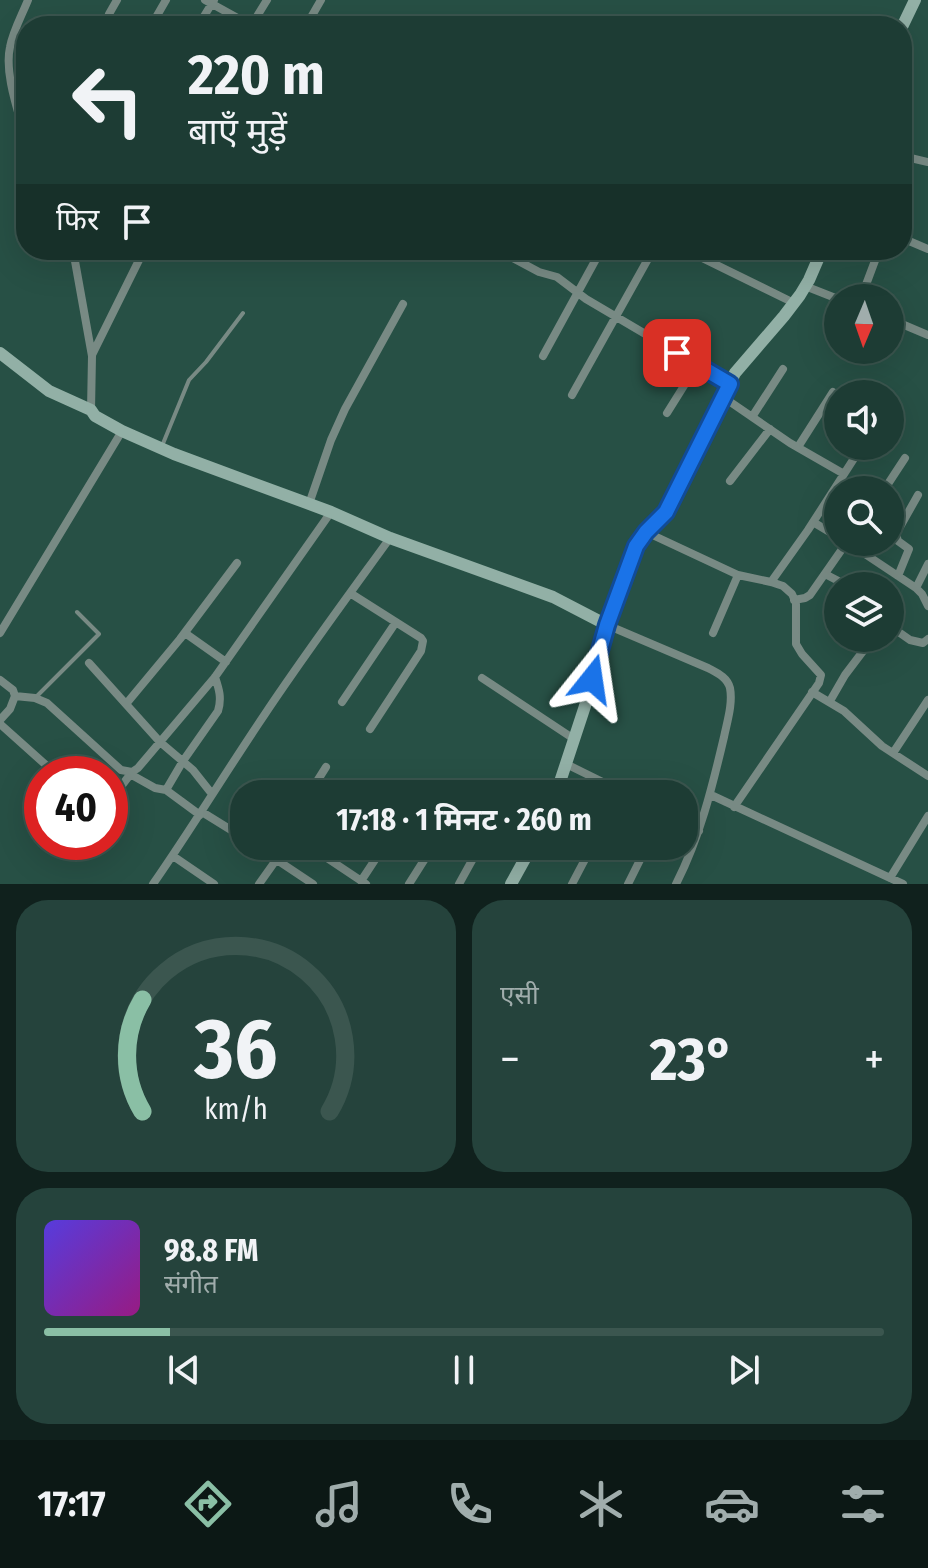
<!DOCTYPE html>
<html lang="hi">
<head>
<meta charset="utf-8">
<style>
  :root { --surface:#1d3c34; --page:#25433c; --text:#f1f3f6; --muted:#a0adac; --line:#3b564f; --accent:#8abfa5 }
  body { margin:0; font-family:"Fira Sans Condensed","Noto Sans Devanagari",sans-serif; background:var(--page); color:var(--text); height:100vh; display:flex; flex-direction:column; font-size:30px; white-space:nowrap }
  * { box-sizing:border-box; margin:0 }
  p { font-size:26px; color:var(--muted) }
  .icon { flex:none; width:44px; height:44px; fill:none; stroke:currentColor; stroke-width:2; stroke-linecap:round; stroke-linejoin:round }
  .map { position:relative; height:884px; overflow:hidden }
  .details { display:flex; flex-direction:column; gap:16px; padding:16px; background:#10211d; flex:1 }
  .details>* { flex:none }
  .hud { position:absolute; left:16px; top:16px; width:896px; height:244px; border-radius:32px; box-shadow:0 8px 32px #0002,0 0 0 2px var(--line); background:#1d3c34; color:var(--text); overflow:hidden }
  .needle { width:52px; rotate:182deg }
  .tools { position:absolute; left:824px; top:284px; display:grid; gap:16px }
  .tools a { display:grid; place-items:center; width:80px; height:80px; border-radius:50%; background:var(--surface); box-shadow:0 8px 32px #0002,0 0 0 2px var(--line); font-size:40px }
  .speed { position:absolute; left:24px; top:756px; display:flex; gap:16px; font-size:40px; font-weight:700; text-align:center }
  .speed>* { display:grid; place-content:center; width:104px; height:104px; border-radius:50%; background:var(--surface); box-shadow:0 8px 32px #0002,0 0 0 2px var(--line); line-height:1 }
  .speed .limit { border:12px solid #d22; background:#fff; color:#111 }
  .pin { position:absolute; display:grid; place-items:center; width:68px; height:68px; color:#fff; margin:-34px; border-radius:16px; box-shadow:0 4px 12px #0006 }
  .me { position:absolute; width:88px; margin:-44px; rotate:15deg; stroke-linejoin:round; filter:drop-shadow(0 0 6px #0008) }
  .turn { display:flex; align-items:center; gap:28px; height:168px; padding:0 40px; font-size:36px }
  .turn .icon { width:104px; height:104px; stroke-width:2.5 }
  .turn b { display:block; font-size:56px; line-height:68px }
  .then { display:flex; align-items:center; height:76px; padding:0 40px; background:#0003; gap:16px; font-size:30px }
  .big { font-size:60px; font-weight:700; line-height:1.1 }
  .details .tile { flex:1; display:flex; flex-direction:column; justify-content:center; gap:12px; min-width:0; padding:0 28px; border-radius:32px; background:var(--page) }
  .details .dial { align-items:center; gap:0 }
  .dial svg { height:208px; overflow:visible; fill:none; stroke:var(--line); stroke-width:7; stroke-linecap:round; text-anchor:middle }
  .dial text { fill:var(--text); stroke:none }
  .song { display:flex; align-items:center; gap:24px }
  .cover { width:96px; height:96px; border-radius:12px; background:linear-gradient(135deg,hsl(250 70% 55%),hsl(310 70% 35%)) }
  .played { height:8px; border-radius:4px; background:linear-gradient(90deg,var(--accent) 15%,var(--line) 15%) }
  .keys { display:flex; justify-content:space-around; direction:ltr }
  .heat { display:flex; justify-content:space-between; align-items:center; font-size:44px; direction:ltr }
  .details .tiles { flex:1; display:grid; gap:16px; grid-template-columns:1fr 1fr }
  .tile:last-child { grid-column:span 2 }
  .trip { position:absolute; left:230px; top:780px; width:468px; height:80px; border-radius:32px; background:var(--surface); box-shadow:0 8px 32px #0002,0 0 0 2px var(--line); font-weight:700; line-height:80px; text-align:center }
  .tab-bar { display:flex; height:128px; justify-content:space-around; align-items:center; background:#0c1815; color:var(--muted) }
  .tab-bar .icon { width:56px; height:56px }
  .tab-bar .active { color:var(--accent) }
  .tab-bar b { font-size:36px; color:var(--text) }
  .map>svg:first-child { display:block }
</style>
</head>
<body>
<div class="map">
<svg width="928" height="884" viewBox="0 0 928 884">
  <rect width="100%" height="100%" fill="#275045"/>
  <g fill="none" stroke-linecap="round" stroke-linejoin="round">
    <path stroke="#788a84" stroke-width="4" d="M 162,446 L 189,380 L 206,362 L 243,313
      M 37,696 L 99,634 L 77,612"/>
    <path stroke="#788a84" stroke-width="8" d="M 205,0 L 252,26
      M 109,14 L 117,0
      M 151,26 L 166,0
      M 198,26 L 214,0
      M 251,26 L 267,0
      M 306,26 L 321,0
      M 26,140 C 19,113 4,74 10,47 C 13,31 22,15 28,0
      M 902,156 L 928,162
      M 902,238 L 928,249
      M 73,250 L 92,356 L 91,410
      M 498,250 L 539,272 L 557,277 L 586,299 L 730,384
      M 686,250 L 794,303
      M 805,286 L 838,299
      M 861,298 L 879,250
      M 890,319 L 928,335
      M 92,355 L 144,250
      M 543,356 L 601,250
      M 572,395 L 653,250
      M 723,397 L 790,443 L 844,474
      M 667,413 L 697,365
      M 752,417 L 783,369
      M 798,447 L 833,392
      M 730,481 L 770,429
      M 884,490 L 905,458
      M 309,504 L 331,440 L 345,409 L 403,304
      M 813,522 L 838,537
      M 646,532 L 738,575 L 771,582 L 783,586 L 792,594 L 796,603 L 796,644 L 802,654 L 821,675 L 819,683 L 734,807
      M 825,574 L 848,586
      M 898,576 L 909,549 L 898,541 L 896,534 L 918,495
      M 771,582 L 808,530 L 862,446
      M 916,588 L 928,564
      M 350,593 L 421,638 L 423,641 L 421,651 L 370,729
      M 794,600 L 805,598 L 810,595 L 847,542 L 916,588 L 922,594 L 928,606
      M 607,625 L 708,668 C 717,673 727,677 730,688 C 733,704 727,722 724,737 C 712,788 700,837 676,884
      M 890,626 L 910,640 L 923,643 L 928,639
      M 0,633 L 122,431
      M 185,633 L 226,662
      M 713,633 L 738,575
      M 89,663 L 160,742 L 193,770 L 212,794
      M 482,678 L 574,739
      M 0,680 L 13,690 L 15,696 L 10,709 L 0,720
      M 812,692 L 844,711 L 882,746 L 928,776
      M 15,696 L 35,698 L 47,703 L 121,770 L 132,772 L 138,768 L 215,677 L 331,512
      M 830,701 L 845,675 L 873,638
      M 342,702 L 396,622
      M 126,704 L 180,639 L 237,563
      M 0,724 L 56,774
      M 893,753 L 928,700
      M 566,764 L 627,794
      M 130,774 L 155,788 L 166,790 L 200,815
      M 166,790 L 183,761 L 218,711 C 222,698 219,689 215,677
      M 309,794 L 326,767
      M 359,794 L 361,792
      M 468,794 C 482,777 491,784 506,794
      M 711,795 L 903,884
      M 110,801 L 132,772
      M 202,812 L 244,838
      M 684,823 L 699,831
      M 256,846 L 313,884
      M 309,846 L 366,884
      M 173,856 L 214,884
      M 890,878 L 928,816
      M 361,881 L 384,846
      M 153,884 C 192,828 227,770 265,714 C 305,654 348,596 390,538
      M 259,884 L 286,846
      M 409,884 L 433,846
      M 459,884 L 480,846
      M 572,884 L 592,846
      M 628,884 L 647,846"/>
    <path stroke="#92b0a6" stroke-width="12" d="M 902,27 L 915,0
      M 0,353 L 49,391 L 91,410 L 95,416 L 122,431 L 174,454 L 331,512 L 390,538 L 553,597 L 607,625
      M 556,794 L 585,706 L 607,625 L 636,546 L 646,532 L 666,512 L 735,373 L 784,316 L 800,295 L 809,280 L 822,250
      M 511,884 L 532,846"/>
  </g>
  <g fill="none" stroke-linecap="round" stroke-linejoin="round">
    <g stroke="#114b97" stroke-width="20">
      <path id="route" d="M 592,679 L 607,625 L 636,546 L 646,532 L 666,512 L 730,384 L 677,353"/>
    </g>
    <use href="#route" stroke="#1a73e8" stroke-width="14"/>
  </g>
</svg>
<div class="tools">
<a><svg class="needle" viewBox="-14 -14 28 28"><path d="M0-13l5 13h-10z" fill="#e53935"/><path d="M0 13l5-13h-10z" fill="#a0adac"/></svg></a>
<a><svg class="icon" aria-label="sound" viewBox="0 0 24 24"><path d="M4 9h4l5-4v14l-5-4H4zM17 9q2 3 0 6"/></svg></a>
<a><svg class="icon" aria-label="search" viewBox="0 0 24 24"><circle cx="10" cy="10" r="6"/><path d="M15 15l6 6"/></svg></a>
<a><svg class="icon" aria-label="layers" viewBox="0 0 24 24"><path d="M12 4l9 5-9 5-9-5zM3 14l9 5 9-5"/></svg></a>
</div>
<div class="speed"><div class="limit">40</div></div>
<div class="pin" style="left:677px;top:353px;background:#d93025"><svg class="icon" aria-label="arrive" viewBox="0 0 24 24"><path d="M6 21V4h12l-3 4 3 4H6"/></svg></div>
<svg class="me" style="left:592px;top:679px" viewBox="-20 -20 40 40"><path d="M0-17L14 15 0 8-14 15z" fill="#1a73e8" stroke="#fff" stroke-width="4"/></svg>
<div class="trip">17:18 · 1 मिनट · 260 m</div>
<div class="hud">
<div class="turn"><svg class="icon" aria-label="left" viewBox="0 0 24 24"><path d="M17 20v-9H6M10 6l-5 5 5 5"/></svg><div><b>220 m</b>बाएँ मुड़ें</div></div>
<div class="then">फिर<svg class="icon" aria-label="arrive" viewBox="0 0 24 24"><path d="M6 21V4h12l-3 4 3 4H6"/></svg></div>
</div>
</div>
<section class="details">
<div class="tiles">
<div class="tile dial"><svg viewBox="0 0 100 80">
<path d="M14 69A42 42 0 1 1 86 69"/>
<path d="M14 69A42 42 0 0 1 14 26" stroke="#8abfa5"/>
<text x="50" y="56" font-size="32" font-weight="700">36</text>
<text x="50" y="72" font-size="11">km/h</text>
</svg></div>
<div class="tile"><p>एसी</p>
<div class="heat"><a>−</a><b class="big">23°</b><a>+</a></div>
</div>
<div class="tile">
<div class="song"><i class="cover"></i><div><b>98.8 FM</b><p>संगीत</p></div></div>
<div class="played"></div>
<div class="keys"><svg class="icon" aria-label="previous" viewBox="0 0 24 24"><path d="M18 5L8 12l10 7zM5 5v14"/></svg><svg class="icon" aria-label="pause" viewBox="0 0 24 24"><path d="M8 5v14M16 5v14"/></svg><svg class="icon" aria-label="next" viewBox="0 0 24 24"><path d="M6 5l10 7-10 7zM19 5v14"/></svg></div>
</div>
</div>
</section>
<nav class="tab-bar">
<b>17:17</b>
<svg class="icon active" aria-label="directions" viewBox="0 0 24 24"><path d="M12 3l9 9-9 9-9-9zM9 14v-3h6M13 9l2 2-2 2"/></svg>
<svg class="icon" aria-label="music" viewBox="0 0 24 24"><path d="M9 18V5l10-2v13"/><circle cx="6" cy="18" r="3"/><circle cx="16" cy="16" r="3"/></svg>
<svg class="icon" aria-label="phone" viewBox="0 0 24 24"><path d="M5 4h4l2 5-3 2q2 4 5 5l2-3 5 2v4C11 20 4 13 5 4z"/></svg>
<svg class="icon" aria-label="climate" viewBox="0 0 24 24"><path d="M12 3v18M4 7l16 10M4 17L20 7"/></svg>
<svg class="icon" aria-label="car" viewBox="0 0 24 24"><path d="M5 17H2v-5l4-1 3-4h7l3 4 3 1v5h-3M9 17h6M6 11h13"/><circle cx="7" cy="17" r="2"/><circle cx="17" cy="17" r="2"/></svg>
<svg class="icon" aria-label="filters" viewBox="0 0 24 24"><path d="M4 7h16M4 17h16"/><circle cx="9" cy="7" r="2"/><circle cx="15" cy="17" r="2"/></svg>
</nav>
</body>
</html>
